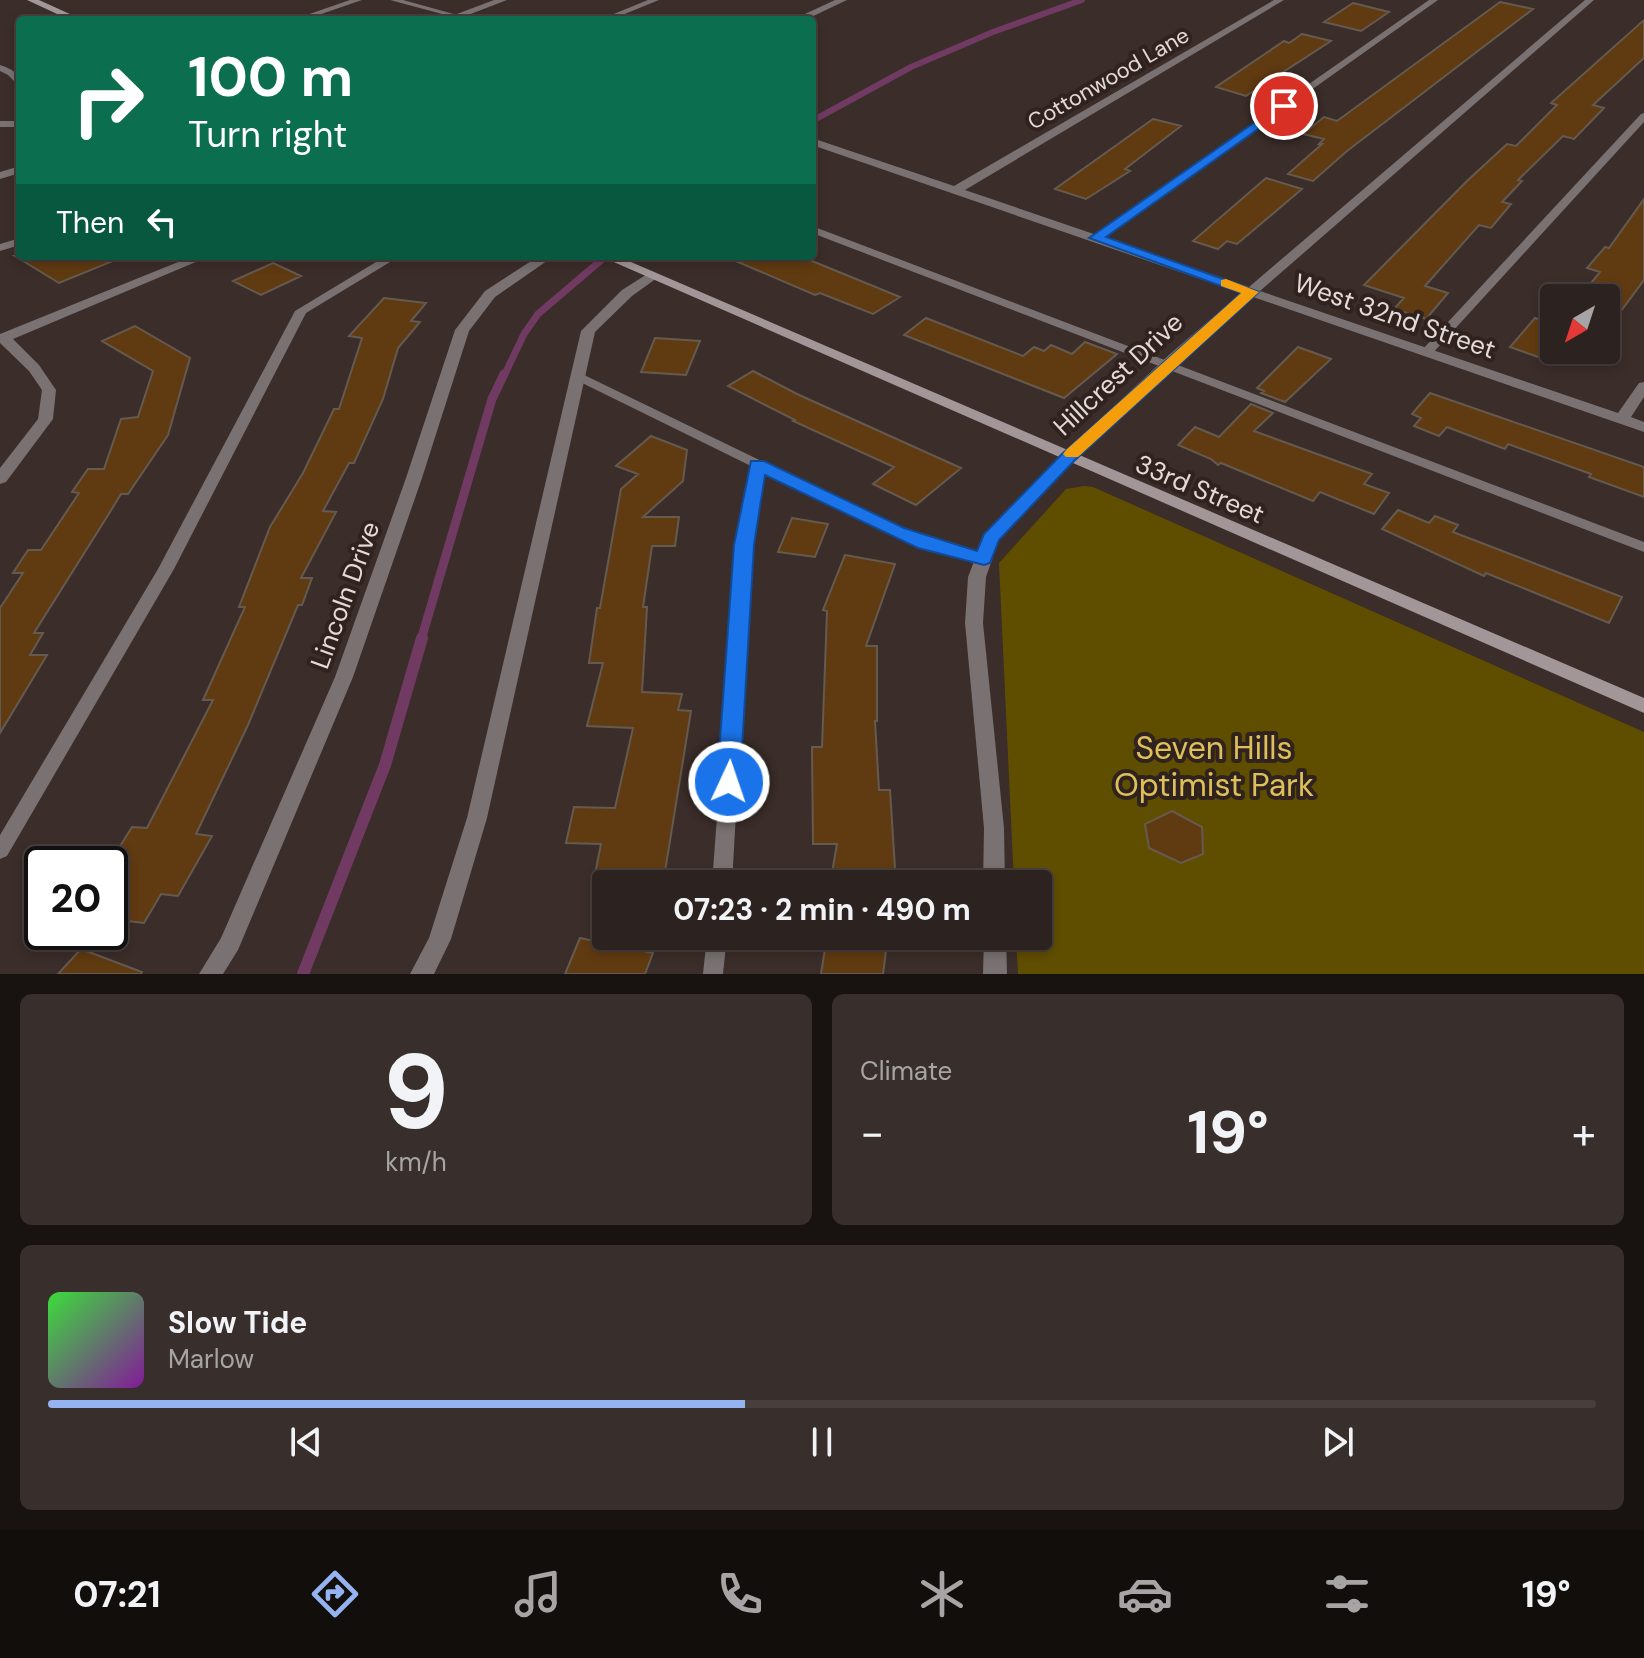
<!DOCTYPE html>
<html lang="en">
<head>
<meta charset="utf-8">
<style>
  :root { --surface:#2c221f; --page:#382f2c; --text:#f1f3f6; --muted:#a6a4a4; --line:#483f3d; --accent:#95b2f1 }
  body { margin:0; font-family:"DM Sans",sans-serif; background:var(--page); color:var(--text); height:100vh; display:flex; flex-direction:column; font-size:30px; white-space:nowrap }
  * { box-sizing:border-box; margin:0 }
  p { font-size:26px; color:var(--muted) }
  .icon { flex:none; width:44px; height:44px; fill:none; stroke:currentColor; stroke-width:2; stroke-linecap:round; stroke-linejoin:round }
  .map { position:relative; height:974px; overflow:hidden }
  .details { display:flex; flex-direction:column; gap:20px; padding:20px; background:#181311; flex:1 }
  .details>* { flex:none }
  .top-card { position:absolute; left:16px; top:16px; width:800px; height:244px; border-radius:8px; box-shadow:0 4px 12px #0003,0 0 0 2px var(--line); background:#0b6e4f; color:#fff; overflow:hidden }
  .needle { width:52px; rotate:219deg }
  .fabs { position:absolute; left:1540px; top:284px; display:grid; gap:16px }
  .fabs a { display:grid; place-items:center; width:80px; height:80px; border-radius:8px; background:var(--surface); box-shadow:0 4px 12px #0003,0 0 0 2px var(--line); font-size:40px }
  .speed { position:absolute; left:24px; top:846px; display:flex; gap:16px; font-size:40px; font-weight:700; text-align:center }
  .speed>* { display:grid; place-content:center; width:104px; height:104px; border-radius:50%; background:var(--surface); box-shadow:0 4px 12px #0003,0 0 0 2px var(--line); line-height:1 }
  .speed .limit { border:4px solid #111; border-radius:12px; background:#fff; color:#111 }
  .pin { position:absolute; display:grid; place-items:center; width:68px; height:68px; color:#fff; margin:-34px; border:4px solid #fff; border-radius:50%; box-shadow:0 2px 8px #0007 }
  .me { position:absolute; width:88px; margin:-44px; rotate:3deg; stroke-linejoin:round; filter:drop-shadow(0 0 6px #0008) }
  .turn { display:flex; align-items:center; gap:28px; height:168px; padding:0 40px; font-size:36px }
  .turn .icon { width:104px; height:104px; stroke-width:2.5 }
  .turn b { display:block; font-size:56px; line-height:68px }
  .then { display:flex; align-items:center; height:76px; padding:0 40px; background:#0003; gap:16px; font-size:30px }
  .big { font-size:60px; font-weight:700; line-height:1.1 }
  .details .widget { flex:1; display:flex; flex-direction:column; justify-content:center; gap:12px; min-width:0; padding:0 28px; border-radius:12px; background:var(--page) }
  .details .dial { align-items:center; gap:0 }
  .dial b { font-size:104px; line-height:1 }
  .song { display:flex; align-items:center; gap:24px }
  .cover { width:96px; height:96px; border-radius:12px; background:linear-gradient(135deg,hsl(120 70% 55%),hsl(290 70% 35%)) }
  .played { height:8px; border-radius:4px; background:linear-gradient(90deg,var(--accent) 45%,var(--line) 45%) }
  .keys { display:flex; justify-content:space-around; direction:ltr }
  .heat { display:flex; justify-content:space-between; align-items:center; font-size:44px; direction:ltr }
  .details .tiles { flex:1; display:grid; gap:20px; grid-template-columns:1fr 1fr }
  .widget:last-child { grid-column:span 2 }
  .trip { position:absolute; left:592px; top:870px; width:460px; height:80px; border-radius:8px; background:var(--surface); box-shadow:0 4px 12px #0003,0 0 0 2px var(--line); font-weight:700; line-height:80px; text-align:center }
  .dock { display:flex; height:128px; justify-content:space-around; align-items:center; background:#120e0c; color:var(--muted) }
  .dock .icon { width:56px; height:56px }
  .dock .selected { color:var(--accent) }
  .dock b { font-size:36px; color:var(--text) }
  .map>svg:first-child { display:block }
</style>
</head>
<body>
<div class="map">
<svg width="1644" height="974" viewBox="0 0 1644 974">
  <rect width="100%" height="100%" fill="#3b2d29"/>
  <path fill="#604e00" d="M 1084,486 L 1093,487 L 1644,732 L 1644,974 L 1018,974 L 1016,936 L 1038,936 L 1038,884 L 1014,884 L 999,563 L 1066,489 Z"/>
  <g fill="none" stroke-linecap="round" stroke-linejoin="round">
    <path stroke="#713a63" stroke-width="6" d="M 812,121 L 911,67 L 993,32 L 1082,0"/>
    <path stroke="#713a63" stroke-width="7" d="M 504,376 L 524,334 L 538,314 L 606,256"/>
    <path stroke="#713a63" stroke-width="9" d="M 421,640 L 492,399 L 504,374"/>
    <path stroke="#713a63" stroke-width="12" d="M 303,974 L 385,765 L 422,638"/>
  </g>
  <path fill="#603a11" stroke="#655a4f" stroke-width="2" d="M 1500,2 L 1533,9 L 1347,151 L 1313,181 L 1288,174 L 1322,144 L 1319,144 L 1324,139 L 1303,134 L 1324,117 L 1337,121 Z
    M 1353,3 L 1389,12 L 1361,31 L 1324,22 Z
    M 1644,20 L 1644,58 L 1593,105 L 1604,108 L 1574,139 L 1563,136 L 1518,180 L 1522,181 L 1502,202 L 1511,204 L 1491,228 L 1479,225 L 1425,286 L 1448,293 L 1426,319 L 1394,309 L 1404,298 L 1364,285 L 1467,181 L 1507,144 L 1516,146 L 1557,105 L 1551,103 Z
    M 1302,34 L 1331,41 L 1246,96 L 1216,87 L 1284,41 L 1289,43 Z
    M 1153,119 L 1181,126 L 1125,169 L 1130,171 L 1086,199 L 1055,189 Z
    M 1266,178 L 1302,189 L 1237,244 L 1227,241 L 1218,249 L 1193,241 Z
    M 1644,199 L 1644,280 L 1606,331 L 1606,298 L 1579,298 L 1600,272 L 1587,268 L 1605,247 L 1609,248 Z
    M 15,256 L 122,256 L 123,257 L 59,283 Z
    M 724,256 L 800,256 L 900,297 L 873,314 L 820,293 L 815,295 Z
    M 273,263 L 301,276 L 261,295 L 233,281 Z
    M 384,298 L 426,303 L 411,321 L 420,322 L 398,348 L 383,399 L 354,463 L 349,463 L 323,511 L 336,512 L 301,578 L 312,578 L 302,605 L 298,605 L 248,725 L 196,834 L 212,836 L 178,896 L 161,894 L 144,923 L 110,919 L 110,862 L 132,827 L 147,828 L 213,700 L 203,700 L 245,607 L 239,607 L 270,527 L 303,473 L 334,409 L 339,409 L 362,338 L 349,336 Z
    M 926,318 L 1023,356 L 1034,347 L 1044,351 L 1051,345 L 1072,354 L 1085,342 L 1117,354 L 1064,398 L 904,335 Z
    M 1535,318 L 1554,324 L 1554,341 L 1541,358 L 1510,347 Z
    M 135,326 L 190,358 L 168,435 L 128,494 L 121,494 L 110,512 L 34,633 L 43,633 L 30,655 L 47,655 L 0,733 L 0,608 L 23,573 L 13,573 L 28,550 L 41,550 L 79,493 L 72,492 L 88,469 L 104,469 L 121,419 L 138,417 L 153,371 L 102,341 Z
    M 655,338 L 700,341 L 686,375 L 641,372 Z
    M 1298,347 L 1331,359 L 1285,402 L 1261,393 L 1264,391 L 1257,388 Z
    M 753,371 L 797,394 L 961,468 L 916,505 L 873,484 L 894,467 L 793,421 L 795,420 L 728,386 Z
    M 1430,393 L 1644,467 L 1644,497 L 1589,477 L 1591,474 L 1508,444 L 1505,449 L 1447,427 L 1439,436 L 1414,426 L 1421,418 L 1412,414 Z
    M 1251,404 L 1273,413 L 1254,431 L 1372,474 L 1364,484 L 1389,493 L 1374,514 L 1320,492 L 1313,501 L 1221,463 L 1218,465 L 1211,459 L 1178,445 L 1195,427 L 1219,437 Z
    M 651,436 L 687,450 L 683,481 L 643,517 L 679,517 L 675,546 L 652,546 L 643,607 L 647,607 L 642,692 L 682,694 L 678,710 L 691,711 L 663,884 L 593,884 L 601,844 L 566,843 L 574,807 L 615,808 L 633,728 L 587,726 L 603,663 L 589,663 L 597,608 L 600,608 L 621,489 L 638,474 L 616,466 Z
    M 1398,510 L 1429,523 L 1435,516 L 1458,525 L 1453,532 L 1622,597 L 1609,623 L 1486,573 L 1484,576 L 1382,529 Z
    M 792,518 L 828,524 L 815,557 L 778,552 Z
    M 845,555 L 895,564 L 866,646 L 877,646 L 877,721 L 875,721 L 879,790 L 890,790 L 896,884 L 830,884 L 837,844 L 813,844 L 812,747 L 822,747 L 827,611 L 823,610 Z
    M 1172,811 L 1202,827 L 1203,854 L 1181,863 L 1149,848 L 1145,824 Z
    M 827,936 L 888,936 L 883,974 L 821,974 Z
    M 580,938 L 653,953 L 645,974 L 565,974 Z
    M 81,949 L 142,972 L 141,974 L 58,974 Z"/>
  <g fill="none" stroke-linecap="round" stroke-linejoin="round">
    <path fill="#797172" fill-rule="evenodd" d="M 350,0 L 362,0 L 304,20 L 292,20 Z
      M 390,0 L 403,0 L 461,16 L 457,18 Z
      M 648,0 L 659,0 L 610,20 L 599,20 Z
      M 1429,0 L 1438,0 L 1100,240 L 1092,240 L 1092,236 Z
      M 0,65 C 12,69 20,73 20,87 L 8,75 L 0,71 Z
      M 1644,113 L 1644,122 L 1431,355 L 1423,355 L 1421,352 L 1423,349 L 1641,114 Z
      M 20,114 L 20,126 L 14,126 L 15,117 Z
      M 812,226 L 1644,542 L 1644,552 L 812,233 Z
      M 20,238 L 20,245 L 0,251 L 0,244 Z
      M 386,256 L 400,256 L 306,313 L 174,569 L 7,856 L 0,859 L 0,835 L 158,569 L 295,311 Z
      M 578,372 L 902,529 L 930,540 L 989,556 L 991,559 L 984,564 L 920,546 L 892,535 L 764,472 L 751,545 L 732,884 L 712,884 L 737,545 L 751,466 L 574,379 L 572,376 Z
      M 707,936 L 727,936 L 723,974 L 703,974 Z"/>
    <path fill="#797172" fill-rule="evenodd" d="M 494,0 L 507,0 L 455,20 L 441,20 Z
      M 835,0 L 847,0 L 805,20 L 792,20 Z
      M 1274,0 L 1284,0 L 965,190 L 1249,287 L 1585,0 L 1594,0 L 1260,291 L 1618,413 L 1639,383 L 1644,382 L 1644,397 L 1631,417 L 1644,422 L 1644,432 L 1253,297 L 1180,360 L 1074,461 L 999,540 L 986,577 L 983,623 L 1004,828 L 1005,884 L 983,884 L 984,828 L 965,623 L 968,577 L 983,538 L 1062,455 L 1170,354 L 1241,293 L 812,145 L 812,138 L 954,186 Z
      M 0,121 L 20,121 L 20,127 L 0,127 Z
      M 20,166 L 20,173 L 0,179 L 0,172 Z
      M 193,256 L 210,256 L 13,339 L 39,365 L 56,390 L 53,419 L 6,482 L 0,484 L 0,468 L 38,419 L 42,390 L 29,371 L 0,343 L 0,334 Z
      M 539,256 L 554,256 L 495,297 L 469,331 L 422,478 L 353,677 L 238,950 L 223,974 L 199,974 L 221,938 L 335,677 L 406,478 L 455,330 L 485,291 Z
      M 652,271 L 658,275 L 657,278 L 632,296 L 595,332 L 487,818 L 451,939 L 434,974 L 410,974 L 429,938 L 467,818 L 581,331 L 622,290 Z
      M 984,936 L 1006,936 L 1007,974 L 983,974 Z"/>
    <path fill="#a29698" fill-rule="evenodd" d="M 27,0 L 39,0 L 83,20 L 70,20 Z
      M 600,256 L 617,256 L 1644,698 L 1644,713 Z"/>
  </g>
  <path fill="#1a73e8" stroke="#114b97" stroke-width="2" d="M 1284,102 L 1290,106 L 1288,108 L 1106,237 L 1259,292 L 1074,461 L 999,540 L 990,563 L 984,565 L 918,548 L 765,475 L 754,545 L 740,782 L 737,788 L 729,791 L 720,788 L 717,782 L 734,545 L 751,461 L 764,461 L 904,528 L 977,551 L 984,534 L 1062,454 L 1241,293 L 1089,238 Z"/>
  <path fill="#f59e0b" d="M 1226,279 L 1259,292 L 1078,457 L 1066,457 L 1063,454 L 1066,450 L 1241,293 L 1221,286 L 1221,280 Z"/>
  <g text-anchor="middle" stroke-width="8" stroke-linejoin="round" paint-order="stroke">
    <g font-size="22" fill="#e4dad8" stroke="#30231f">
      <text transform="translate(1108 78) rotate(-30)" y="8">Cottonwood Lane</text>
    </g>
    <g font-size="26" fill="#e4dad8" stroke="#30231f">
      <text transform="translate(1395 316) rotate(19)" y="9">West 32nd Street</text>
      <text transform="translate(1118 374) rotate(-43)" y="9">Hillcrest Drive</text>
      <text transform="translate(1200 489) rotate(23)" y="9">33rd Street</text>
      <text transform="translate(345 595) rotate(-70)" y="9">Lincoln Drive</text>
    </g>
    <g font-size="32" fill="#dec05b" stroke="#30231f">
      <text x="1214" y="759">Seven Hills<tspan x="1214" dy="37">Optimist Park</tspan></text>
    </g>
  </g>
</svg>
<div class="fabs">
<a><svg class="needle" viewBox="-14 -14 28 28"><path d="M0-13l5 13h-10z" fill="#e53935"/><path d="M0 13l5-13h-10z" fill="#a6a4a4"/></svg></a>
</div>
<div class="speed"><div class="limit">20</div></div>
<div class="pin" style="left:1284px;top:106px;background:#d93025"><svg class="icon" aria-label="arrive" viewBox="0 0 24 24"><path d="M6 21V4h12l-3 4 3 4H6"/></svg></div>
<svg class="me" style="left:729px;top:782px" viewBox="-20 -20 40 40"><circle r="17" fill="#1a73e8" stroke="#fff" stroke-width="3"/><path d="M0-11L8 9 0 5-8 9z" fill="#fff"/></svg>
<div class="trip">07:23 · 2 min · 490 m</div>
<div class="top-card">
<div class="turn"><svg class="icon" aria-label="right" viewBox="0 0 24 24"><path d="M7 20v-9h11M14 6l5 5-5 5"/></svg><div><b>100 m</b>Turn right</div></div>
<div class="then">Then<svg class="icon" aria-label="left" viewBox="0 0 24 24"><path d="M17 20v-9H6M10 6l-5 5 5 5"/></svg></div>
</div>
</div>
<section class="details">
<div class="tiles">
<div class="widget dial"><b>9</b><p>km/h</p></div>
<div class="widget"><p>Climate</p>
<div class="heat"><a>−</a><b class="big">19°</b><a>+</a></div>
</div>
<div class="widget">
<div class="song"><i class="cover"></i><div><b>Slow Tide</b><p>Marlow</p></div></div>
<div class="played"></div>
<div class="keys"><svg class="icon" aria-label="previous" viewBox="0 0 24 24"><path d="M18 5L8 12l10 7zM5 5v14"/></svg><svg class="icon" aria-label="pause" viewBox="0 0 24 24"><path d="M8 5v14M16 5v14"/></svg><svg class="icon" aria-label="next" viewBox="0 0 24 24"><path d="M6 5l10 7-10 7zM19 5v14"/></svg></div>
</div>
</div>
</section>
<nav class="dock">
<b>07:21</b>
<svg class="icon selected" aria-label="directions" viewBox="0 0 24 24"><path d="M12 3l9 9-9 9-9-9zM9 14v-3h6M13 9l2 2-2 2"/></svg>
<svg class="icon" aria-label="music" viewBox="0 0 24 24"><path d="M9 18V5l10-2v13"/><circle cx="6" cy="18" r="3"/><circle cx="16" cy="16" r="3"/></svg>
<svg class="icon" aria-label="phone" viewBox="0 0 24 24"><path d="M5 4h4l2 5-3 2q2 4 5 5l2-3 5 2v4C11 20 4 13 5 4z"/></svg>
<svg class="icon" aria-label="climate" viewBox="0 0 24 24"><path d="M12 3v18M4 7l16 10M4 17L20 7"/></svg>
<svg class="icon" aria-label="car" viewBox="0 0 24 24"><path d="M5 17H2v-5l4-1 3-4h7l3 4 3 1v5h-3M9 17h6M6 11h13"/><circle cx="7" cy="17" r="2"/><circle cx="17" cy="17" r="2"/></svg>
<svg class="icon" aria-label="filters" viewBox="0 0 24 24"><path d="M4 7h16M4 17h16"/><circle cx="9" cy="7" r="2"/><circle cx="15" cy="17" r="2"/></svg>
<b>19°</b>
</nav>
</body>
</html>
